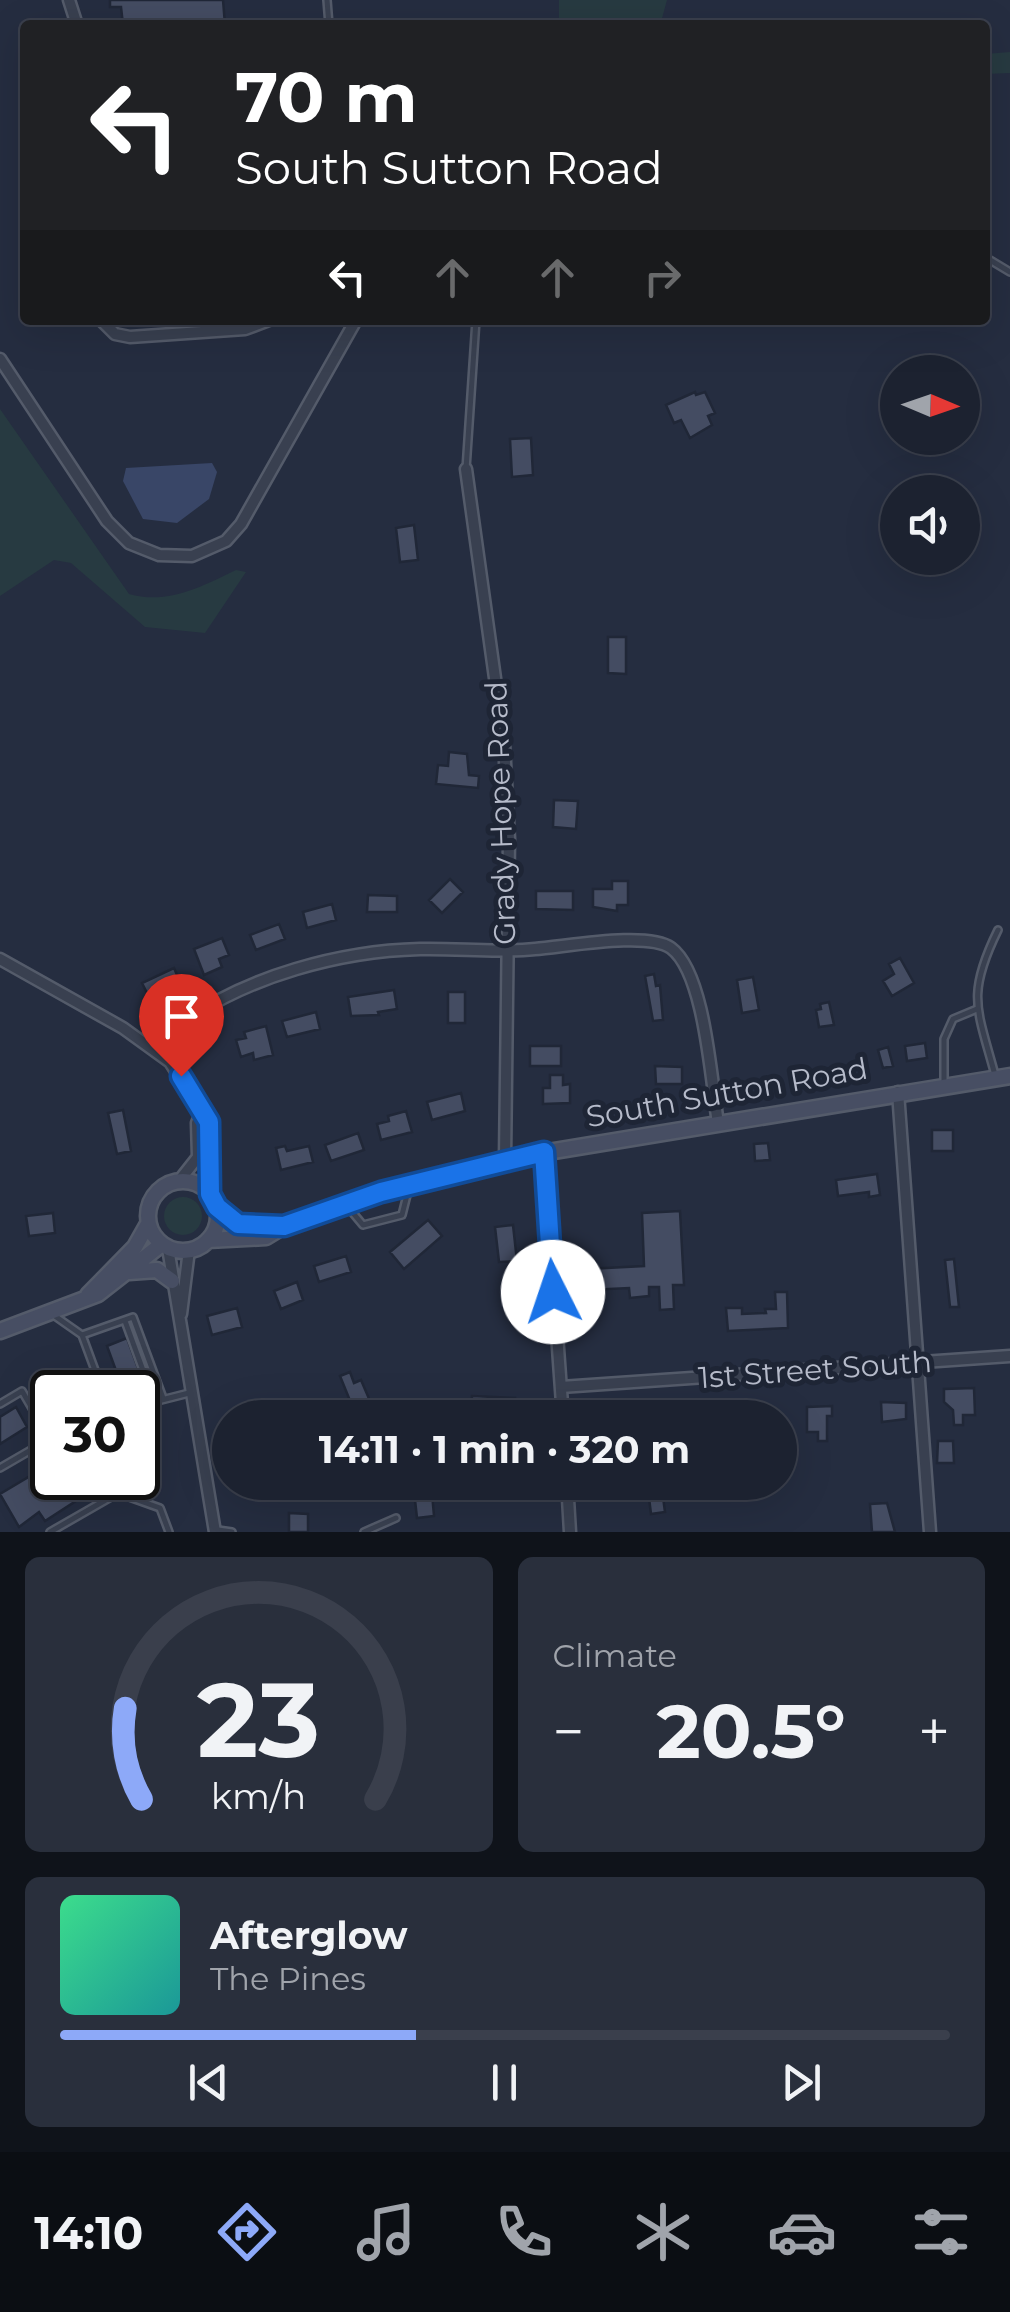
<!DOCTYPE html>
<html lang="en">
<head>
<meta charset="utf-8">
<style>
  :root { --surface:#1c2230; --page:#292f3c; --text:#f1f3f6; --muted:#a0a4ab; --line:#3a3f4c; --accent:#8da9f8 }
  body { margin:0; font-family:Montserrat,sans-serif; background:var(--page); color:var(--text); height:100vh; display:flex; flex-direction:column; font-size:38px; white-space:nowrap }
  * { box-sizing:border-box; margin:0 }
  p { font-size:32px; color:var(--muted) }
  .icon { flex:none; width:55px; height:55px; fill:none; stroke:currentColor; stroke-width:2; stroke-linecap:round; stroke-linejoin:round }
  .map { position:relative; height:1532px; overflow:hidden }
  .sheet { display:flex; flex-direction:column; gap:25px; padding:25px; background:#0f131a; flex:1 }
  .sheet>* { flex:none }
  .banner { position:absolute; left:20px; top:20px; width:970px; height:305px; border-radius:10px; box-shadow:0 10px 40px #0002,0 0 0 2px var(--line); background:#202124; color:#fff; overflow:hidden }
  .needle { width:65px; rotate:92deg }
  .fabs { position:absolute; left:880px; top:355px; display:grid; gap:20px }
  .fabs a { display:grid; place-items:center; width:100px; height:100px; border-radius:50%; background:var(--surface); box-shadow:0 10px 40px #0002,0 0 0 2px var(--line); font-size:50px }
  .speed { position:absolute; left:30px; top:1370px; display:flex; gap:20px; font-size:50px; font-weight:700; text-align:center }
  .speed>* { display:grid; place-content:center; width:130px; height:130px; border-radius:50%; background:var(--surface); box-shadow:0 10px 40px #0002,0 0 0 2px var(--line); line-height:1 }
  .speed .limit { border:5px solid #111; border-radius:15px; background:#fff; color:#111 }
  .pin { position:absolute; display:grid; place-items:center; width:85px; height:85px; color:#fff; margin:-102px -42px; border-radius:50% 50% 50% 0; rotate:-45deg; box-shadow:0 0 10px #0007 }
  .pin .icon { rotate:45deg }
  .me { position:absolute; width:110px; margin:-55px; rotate:356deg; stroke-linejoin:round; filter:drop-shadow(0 0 8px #0008) }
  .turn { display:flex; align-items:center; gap:35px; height:210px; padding:0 50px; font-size:45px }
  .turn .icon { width:130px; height:130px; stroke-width:2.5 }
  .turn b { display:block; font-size:70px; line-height:85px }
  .lanes { display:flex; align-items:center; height:95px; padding:0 50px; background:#0003; justify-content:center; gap:50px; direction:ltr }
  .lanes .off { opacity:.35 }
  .big { font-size:75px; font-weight:700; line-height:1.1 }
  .sheet .card { flex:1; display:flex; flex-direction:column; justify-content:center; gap:15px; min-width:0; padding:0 35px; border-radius:15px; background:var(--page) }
  .sheet .dial { align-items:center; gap:0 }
  .dial svg { height:260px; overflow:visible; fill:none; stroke:var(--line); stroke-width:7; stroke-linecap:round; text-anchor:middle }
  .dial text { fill:var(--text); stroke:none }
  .song { display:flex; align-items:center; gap:30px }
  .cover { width:120px; height:120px; border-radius:15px; background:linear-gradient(135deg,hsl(150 70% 55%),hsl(180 70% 35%)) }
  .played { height:10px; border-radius:5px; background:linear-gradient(90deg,var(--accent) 40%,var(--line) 40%) }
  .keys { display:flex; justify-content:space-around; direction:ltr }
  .heat { display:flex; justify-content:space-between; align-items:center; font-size:55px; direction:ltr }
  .sheet .tiles { flex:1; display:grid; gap:25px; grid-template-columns:1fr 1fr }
  .card:last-child { grid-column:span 2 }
  .trip { position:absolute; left:212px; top:1400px; width:585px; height:100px; border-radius:50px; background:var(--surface); box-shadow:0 10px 40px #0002,0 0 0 2px var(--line); font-weight:700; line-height:100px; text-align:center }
  .tab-bar { display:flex; height:160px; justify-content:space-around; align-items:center; background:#0b0e13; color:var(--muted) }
  .tab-bar .icon { width:70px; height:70px }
  .tab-bar .active { color:var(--accent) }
  .tab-bar b { font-size:45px; color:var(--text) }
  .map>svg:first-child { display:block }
</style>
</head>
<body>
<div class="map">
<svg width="1010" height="1532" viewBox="0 0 1010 1532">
  <rect width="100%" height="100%" fill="#252d40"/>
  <path fill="#273a41" d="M 559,0 L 667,0 L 661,22 L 667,25 L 559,25 Z
    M 1010,52 L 1010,73 L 985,74 L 985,54 Z
    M 0,409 L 129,594 C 167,605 201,587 236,570 L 246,572 L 205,633 L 145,627 L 71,563 L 54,560 L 0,596 Z
    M164 1216a19 19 0 1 1 38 0a19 19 0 1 1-38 0Z"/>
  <path fill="#394667" d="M 212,463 L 217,472 L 209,499 L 177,523 L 143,519 L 123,481 L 126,468 Z"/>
  <path fill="#444c62" stroke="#202737" stroke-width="2.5" d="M 110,0 L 223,0 L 225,25 L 123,25 L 121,7 L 110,7 Z
    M 695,392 L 696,395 L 705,392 L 715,413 L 708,416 L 712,425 L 690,438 L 681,420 L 674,423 L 666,405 Z
    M 531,438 L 533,475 L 512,477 L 510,439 Z
    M 414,525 L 418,560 L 400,562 L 396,528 Z
    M 608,637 L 626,637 L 626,674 L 608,673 Z
    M 449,752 L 467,754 L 469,775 L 479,776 L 478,788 L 436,784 L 438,765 L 448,766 Z
    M 554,800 L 578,801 L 576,829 L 553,827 Z
    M 450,879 L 463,892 L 442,913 L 429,900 Z
    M 612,881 L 628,881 L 628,905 L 617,905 L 617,911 L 593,907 L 593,889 L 612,889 Z
    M 536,891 L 573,891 L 573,910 L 536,909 Z
    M 368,895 L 397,896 L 397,912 L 367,912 Z
    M 332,904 L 336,920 L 307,928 L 303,912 Z
    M 279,924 L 285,939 L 256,950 L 250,935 Z
    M 222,938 L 229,955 L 219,959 L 222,967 L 204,975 L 194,949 Z
    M 900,958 L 914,983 L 892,996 L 883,981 L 894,974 L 889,964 Z
    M 174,968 L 181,984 L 150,999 L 142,983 Z
    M 654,974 L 656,986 L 660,985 L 663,1020 L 653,1021 L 645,976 Z
    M 753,977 L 759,1010 L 742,1013 L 737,980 Z
    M 394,990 L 397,1009 L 378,1012 L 379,1015 L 351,1016 L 348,997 Z
    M 448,992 L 465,992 L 465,1023 L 448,1023 Z
    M 829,1002 L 834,1025 L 819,1027 L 816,1010 L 821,1009 L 820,1004 Z
    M 316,1012 L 320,1029 L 287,1037 L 282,1021 Z
    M 266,1026 L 273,1055 L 254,1060 L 253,1053 L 241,1057 L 236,1040 L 246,1038 L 244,1032 Z
    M 925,1043 L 927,1058 L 907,1061 L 905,1046 Z
    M 530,1046 L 561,1046 L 561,1066 L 530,1066 Z
    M 888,1047 L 893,1066 L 883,1068 L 878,1050 Z
    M 655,1066 L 682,1067 L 682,1084 L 656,1084 Z
    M 550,1075 L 563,1075 L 563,1085 L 570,1084 L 570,1103 L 543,1104 L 543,1088 L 550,1088 Z
    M 461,1093 L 465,1111 L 432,1120 L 427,1102 Z
    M 123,1110 L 131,1151 L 117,1154 L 108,1113 Z
    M 406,1111 L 412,1132 L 381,1140 L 377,1124 L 389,1121 L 388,1116 Z
    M 932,1130 L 953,1130 L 953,1151 L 932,1151 Z
    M 358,1133 L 364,1150 L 331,1161 L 325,1145 Z
    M 768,1143 L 770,1160 L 755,1161 L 754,1144 Z
    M 285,1146 L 287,1151 L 309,1146 L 313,1162 L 281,1170 L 276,1148 Z
    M 877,1174 L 880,1195 L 869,1197 L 869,1192 L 838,1196 L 836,1180 Z
    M 680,1211 L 684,1285 L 673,1285 L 674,1309 L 660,1310 L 659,1287 L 649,1287 L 649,1296 L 630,1298 L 629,1288 L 588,1290 L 587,1269 L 644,1266 L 642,1213 Z
    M 53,1213 L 55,1233 L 29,1236 L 26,1216 Z
    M 428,1220 L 442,1236 L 404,1269 L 390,1252 Z
    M 513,1225 L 517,1261 L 499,1262 L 495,1227 Z
    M 346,1256 L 351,1272 L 319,1282 L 314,1266 Z
    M 954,1259 L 959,1307 L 950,1307 L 945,1260 Z
    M 297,1282 L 303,1300 L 281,1309 L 274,1291 Z
    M 775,1292 L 787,1292 L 788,1328 L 728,1331 L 726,1308 L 742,1308 L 742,1314 L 766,1313 L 765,1309 L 776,1309 Z
    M 237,1308 L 242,1327 L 212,1335 L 207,1316 Z
    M 127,1338 L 142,1379 L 122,1387 L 107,1346 Z
    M 350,1372 L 354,1383 L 361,1380 L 376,1415 L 357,1418 L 340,1376 Z
    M 974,1388 L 975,1415 L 963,1415 L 963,1425 L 954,1425 L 953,1410 L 944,1402 L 944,1389 Z
    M 472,1396 L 515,1398 L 515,1408 L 506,1408 L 505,1416 L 481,1415 L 481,1410 L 471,1409 Z
    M 881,1402 L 906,1403 L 906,1419 L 882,1422 Z
    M 652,1403 L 654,1418 L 636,1418 L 635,1405 Z
    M 832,1406 L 832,1416 L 827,1416 L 827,1441 L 818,1441 L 818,1432 L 807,1432 L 807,1407 Z
    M 16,1407 L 27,1427 L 0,1444 L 0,1417 Z
    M 686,1407 L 701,1407 L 701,1418 L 675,1418 L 686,1414 Z
    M 938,1441 L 953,1441 L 954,1463 L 937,1463 Z
    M 52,1463 L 52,1478 L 70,1478 L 82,1497 L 45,1521 L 39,1512 L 19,1527 L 0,1494 Z
    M 413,1482 L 431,1482 L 434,1516 L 417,1518 Z
    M 647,1482 L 661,1482 L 665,1512 L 651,1514 Z
    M 887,1503 L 895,1532 L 872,1532 L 870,1504 Z
    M 289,1513 L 308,1514 L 308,1532 L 289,1532 Z"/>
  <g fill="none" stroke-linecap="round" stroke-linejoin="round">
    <g stroke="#545b6a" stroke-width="10">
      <path id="lane" d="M 327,0 L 329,25
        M 990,260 L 1010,272
        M 466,469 L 476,320
        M 995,1075 C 977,1008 966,995 998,930
        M 944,1083 L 944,1039 L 953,1019 L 977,1009
        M 348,1207 L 363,1225 L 402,1215 L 408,1191
        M 52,1314 L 82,1335 L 103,1392
        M 125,1321 L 148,1384 L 138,1394
        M 82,1335 L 133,1317 L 163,1398
        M 0,1404 L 22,1391 L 50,1439 L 0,1468
        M 138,1406 L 193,1392
        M 218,1530 L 232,1532
        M 50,1532 L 118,1493 L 160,1508 L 169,1532
        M 364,1532 L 396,1518"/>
    </g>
    <g stroke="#545b6a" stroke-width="15">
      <path id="street" d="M 69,0 L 77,25
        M 101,320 L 115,334 L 130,337 L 245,329 L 269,320
        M 0,359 L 107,521 L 129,543 L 159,555 L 192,556 L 226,541 L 241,524 L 356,320
        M 466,469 L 504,743 L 509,839 L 505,1159
        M 0,959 L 123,1028 L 170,1062 L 209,1122 L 210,1194
        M 182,1023 C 248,976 340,951 420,949 C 459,948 497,953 535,949 C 565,947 647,931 671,948 C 705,973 711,1081 718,1123
        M 898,1092 L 930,1532
        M 544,1152 L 563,1418
        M 179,1181 L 198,1157 L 197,1123 L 201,1114
        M 168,1248 L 215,1532
        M 181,1314 L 189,1250
        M 561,1387 L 1010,1356
        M 567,1482 L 570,1532"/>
    </g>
    <g stroke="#545b6a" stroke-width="19">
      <path id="secondary" d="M148 1216a35 35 0 1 1 70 0a35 35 0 1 1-70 0Z
        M 217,1207 L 238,1223 L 284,1226
        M 208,1240 L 266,1237 L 284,1226 L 381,1193 L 505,1159 L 1010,1076
        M 129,1272 L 157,1270 L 172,1281
        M 88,1295 L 135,1247 L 148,1224
        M 0,1331 L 98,1294 L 162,1244"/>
    </g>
    <use href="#lane" stroke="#394050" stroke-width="5"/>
    <use href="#street" stroke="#394050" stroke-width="10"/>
    <use href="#secondary" stroke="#474e63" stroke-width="14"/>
  </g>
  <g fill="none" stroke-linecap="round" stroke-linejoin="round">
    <g stroke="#114b97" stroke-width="25">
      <path id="route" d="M 181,1076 L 209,1122 L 210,1194 L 217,1207 L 238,1224 L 284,1226 L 381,1192 L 544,1152 L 553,1292"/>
    </g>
    <use href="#route" stroke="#1a73e8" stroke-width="18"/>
  </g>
  <g text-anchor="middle" stroke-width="10" stroke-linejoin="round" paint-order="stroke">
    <g font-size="30" fill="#b6bbca" stroke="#1e2535">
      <text transform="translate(501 813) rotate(-92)" y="10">Grady Hope Road</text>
      <text transform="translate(727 1093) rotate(-10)" y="10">South Sutton Road</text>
      <text transform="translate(815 1370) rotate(-4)" y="10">1st Street South</text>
    </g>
  </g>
</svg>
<div class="fabs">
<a><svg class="needle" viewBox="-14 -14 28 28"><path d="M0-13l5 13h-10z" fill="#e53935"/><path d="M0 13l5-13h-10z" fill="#a0a4ab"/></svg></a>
<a><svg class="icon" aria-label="sound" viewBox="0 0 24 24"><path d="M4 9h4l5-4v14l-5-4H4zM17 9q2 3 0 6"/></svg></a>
</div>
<div class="speed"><div class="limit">30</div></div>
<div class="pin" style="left:181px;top:1076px;background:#d93025"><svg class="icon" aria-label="arrive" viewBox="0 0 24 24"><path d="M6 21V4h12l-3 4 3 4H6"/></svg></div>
<svg class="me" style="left:553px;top:1292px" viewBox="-20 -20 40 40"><circle r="19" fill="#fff"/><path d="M0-13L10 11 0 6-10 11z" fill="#1a73e8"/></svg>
<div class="trip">14:11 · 1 min · 320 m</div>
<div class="banner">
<div class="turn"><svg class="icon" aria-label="left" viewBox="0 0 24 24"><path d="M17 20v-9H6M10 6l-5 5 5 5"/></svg><div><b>70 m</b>South Sutton Road</div></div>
<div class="lanes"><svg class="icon" aria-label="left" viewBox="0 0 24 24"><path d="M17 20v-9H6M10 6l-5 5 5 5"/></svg><svg class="icon off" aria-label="ahead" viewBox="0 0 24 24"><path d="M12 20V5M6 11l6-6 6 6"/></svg><svg class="icon off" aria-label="ahead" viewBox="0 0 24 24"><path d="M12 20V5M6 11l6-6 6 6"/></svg><svg class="icon off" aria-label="right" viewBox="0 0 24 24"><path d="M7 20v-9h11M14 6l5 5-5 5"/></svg></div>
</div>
</div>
<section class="sheet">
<div class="tiles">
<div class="card dial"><svg viewBox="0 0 100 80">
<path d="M14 69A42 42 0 1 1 86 69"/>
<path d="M14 69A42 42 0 0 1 9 41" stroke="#8da9f8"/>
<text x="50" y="56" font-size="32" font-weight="700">23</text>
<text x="50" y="72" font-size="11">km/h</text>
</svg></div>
<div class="card"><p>Climate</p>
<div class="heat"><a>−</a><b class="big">20.5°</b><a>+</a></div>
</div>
<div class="card">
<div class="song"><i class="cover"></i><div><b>Afterglow</b><p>The Pines</p></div></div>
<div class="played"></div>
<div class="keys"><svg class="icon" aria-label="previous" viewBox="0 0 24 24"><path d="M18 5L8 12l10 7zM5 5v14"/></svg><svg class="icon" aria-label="pause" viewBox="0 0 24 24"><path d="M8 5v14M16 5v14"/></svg><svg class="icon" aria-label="next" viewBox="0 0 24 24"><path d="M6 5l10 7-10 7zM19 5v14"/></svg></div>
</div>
</div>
</section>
<nav class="tab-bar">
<b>14:10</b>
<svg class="icon active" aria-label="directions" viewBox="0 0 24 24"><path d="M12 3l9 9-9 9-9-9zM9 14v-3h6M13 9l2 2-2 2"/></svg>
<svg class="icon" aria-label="music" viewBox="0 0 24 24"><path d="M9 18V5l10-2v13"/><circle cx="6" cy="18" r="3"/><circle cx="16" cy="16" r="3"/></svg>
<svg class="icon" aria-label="phone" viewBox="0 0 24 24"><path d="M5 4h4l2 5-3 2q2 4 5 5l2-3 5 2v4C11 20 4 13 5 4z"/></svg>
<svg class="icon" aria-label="climate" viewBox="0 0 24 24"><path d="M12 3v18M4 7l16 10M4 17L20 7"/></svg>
<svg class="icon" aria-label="car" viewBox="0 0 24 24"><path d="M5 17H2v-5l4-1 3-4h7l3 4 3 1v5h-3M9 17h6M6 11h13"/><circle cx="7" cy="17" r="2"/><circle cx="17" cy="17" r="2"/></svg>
<svg class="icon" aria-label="filters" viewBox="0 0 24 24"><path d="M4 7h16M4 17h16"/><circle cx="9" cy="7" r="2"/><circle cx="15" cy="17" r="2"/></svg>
</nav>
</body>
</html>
